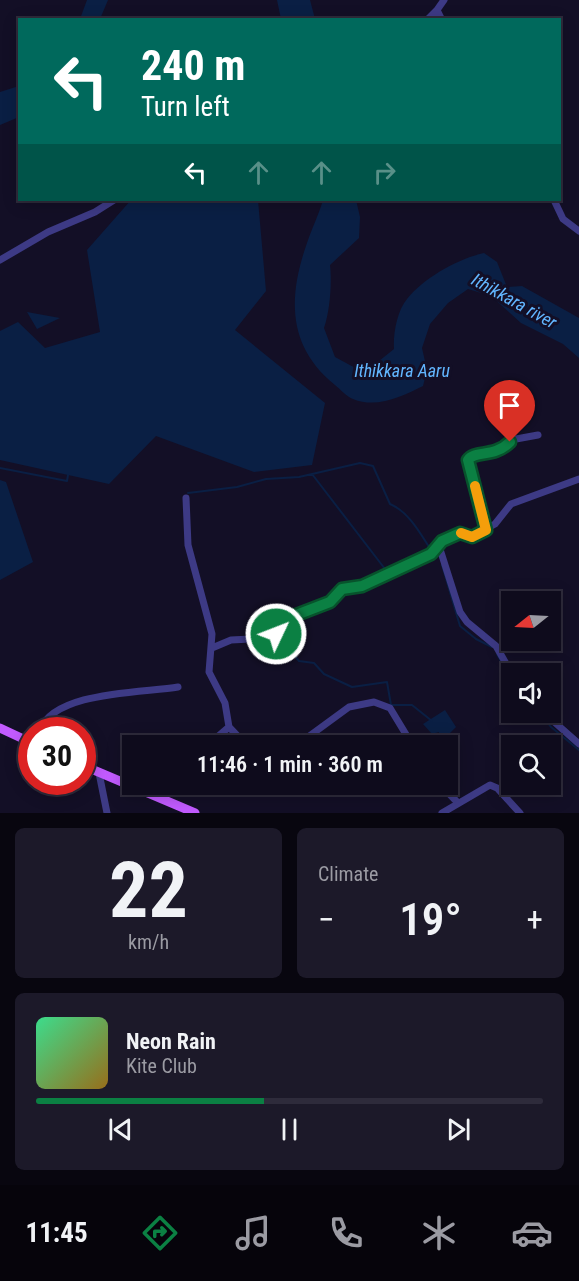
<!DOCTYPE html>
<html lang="en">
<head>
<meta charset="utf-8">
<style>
  :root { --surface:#0e0b1c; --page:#1c1929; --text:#f1f3f6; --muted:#9b9ba3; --line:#2e2b3b; --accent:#0b8043 }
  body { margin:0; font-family:"Roboto Condensed",sans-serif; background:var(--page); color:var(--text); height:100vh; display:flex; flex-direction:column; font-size:22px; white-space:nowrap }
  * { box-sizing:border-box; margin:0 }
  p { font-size:20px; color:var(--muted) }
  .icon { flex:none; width:33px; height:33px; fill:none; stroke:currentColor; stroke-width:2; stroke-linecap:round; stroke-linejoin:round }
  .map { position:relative; height:813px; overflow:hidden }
  .details { display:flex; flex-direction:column; gap:15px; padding:15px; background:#08060f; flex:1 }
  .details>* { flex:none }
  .top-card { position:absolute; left:18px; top:18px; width:543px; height:183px; border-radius:0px; box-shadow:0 3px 15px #0003,0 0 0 2px var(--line); background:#00695c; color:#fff; overflow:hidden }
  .needle { width:39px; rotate:252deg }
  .fabs { position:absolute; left:501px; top:591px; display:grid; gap:12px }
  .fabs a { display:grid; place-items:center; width:60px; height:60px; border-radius:0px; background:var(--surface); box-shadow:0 3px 15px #0003,0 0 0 2px var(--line); font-size:30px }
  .speed { position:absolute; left:18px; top:717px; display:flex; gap:12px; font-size:30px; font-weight:700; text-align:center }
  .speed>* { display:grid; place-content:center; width:78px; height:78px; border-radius:50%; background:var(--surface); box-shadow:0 3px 15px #0003,0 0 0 2px var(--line); line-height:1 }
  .speed .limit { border:9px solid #d22; background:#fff; color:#111 }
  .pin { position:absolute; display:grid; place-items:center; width:51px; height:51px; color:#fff; margin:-62px -26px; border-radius:50% 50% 50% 0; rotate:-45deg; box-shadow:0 0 6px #0007 }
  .pin .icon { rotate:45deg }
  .me { position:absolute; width:66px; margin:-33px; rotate:47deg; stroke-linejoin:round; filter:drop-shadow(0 0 4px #0008) }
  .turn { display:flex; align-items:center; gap:21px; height:126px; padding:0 24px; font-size:27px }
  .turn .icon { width:78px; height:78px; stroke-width:2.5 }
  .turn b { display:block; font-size:42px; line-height:51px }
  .lanes { display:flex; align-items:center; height:57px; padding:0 24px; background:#0003; justify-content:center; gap:30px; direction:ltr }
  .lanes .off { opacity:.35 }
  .big { font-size:45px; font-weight:600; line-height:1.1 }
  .details .card { flex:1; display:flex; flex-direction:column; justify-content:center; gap:9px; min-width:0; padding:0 21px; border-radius:9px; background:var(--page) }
  .details .dial { align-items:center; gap:0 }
  .dial b { font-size:78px; line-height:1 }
  .song { display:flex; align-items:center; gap:18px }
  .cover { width:72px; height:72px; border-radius:9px; background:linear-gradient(135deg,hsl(150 70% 55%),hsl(40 70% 35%)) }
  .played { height:6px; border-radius:3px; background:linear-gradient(90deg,var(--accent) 45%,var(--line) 45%) }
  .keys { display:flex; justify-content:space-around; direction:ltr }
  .heat { display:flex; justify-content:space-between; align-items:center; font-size:33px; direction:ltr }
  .details .tiles { flex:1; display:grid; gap:15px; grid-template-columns:1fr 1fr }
  .card:last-child { grid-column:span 2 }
  .trip { position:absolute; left:122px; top:735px; width:336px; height:60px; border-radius:0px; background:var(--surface); box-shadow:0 3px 15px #0003,0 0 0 2px var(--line); font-weight:600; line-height:60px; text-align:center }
  .tabs { display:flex; height:96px; justify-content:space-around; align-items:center; background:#06040b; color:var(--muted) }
  .tabs .icon { width:42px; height:42px }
  .tabs .active { color:var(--accent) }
  .tabs b { font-size:27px; color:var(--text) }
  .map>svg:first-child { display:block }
</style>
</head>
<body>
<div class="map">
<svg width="579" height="813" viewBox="0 0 579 813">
  <rect width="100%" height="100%" fill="#130f26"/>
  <path fill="#0a1f44" d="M 87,0 L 108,0 L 100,19 L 80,19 Z
    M 277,0 L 310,0 L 315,19 L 281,19 Z
    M 19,86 L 19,117 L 0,125 L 0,92 Z
    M 131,200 L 258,200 L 266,291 L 235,330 L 325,403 L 312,465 L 254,472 L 156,436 L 109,484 L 0,460 L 0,331 L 18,322 L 45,348 L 100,332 L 87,250 Z
    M 323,200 L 356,200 L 360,217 L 359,238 L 330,265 C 332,283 330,311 324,328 L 335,357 L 359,370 L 379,361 L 394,349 C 393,334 397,311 407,299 C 424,278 457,259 484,253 L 497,262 L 507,287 L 522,286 L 579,318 L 579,358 L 563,344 L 521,323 L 491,296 L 468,289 L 448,303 L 430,324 L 422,348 L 427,370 L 423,386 C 403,396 377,409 353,399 C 347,397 340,389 335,385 C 287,346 288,297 307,243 C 312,228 319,214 323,200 Z
    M 27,312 L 60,318 L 37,329 Z
    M 0,480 L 6,482 L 33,562 L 0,580 Z
    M 445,710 L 456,727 L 441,742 L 437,737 L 439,732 L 432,734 L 423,724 Z"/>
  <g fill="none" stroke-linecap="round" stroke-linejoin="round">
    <path stroke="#0a1f44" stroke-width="2" d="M 0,468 L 67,481 L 68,475
      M 188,493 L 237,487 L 266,479 L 299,477 L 360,463 L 373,466 L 390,504 C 409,512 420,533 431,550 L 385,569 L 312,474
      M 442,565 L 460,626 L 476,639 L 492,647
      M 285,633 L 294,655 L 299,661 L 314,663 L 324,674 L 352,687 L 387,682 L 391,705 L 412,705 L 432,721
      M 497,654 L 512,681
      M 539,712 L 551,727 L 579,750"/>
    <path stroke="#3d3a85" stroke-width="7" d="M 437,10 L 444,0
      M 427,20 L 437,10 L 442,20
      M 554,200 L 563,219 L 579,231
      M 0,260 L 48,232 L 95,212 L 114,200
      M 186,498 L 188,545 L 212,634 L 209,672 L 225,703 L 229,727 L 207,746
      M 486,530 L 468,458 L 500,451 L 516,439 L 538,435
      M 439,546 L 460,612 L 467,622 L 496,646 L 512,674
      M 212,648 L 231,640 L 268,638 L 280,630 L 291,617 L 330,601 L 342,589 L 362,586 L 431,554 L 442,541 L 460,533 L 475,535 L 495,524 L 511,504 L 579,479
      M 543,712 L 579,744
      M 229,727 L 247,746
      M 40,730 C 55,691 142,693 178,687
      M 289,746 L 308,737 L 349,707 L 374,702 L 390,708 L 413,746
      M 99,773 L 107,813
      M 440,784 L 458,803
      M 143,791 L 151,784
      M 442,813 L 490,785 L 497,788 L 520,813"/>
    <path stroke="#c25bff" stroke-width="9" d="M 0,728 L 32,743
      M 82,765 L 195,813"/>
  </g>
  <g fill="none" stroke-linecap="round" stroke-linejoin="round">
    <g stroke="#07532c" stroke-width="15">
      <path id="route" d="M 276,634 L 291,617 L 330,602 L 342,589 L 362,586 L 431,554 L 442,541 L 460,533 L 472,537 L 486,530 L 468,460 C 475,450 494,458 510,442"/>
    </g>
    <use href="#route" stroke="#0b8043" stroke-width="10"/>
    <path stroke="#f59e0b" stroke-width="10" d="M 461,533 L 472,537 L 486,530 L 475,486"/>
  </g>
  <g text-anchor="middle" stroke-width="6" stroke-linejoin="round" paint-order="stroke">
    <g font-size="18" font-style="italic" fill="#62b6ff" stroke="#130f26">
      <text transform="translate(514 301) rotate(29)" y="6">Ithikkara river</text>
      <text x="402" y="377">Ithikkara Aaru</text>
    </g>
  </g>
</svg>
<div class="fabs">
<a><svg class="needle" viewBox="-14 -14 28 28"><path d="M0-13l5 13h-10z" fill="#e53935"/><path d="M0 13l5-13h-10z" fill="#9b9ba3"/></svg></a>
<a><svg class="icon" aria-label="sound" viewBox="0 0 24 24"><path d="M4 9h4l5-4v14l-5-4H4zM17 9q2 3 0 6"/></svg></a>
<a><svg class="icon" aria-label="search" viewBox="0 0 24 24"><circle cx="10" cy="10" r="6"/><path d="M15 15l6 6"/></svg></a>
</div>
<div class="speed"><div class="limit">30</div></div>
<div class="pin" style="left:510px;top:442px;background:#d93025"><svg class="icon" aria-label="arrive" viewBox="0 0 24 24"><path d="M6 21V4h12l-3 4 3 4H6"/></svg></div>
<svg class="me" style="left:276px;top:634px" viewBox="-20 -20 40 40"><circle r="17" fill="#0b8043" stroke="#fff" stroke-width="3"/><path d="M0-11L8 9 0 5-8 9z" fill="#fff"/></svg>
<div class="trip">11:46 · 1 min · 360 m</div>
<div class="top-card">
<div class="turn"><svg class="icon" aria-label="left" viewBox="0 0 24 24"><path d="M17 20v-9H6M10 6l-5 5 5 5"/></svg><div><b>240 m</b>Turn left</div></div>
<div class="lanes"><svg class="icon" aria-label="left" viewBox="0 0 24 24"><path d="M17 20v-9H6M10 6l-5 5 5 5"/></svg><svg class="icon off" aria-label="ahead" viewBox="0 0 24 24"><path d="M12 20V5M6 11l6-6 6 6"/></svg><svg class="icon off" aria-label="ahead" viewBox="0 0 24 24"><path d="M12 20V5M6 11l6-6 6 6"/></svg><svg class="icon off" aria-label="right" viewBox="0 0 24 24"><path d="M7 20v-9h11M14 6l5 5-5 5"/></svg></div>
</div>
</div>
<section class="details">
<div class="tiles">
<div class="card dial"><b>22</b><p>km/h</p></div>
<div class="card"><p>Climate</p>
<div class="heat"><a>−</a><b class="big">19°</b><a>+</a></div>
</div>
<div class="card">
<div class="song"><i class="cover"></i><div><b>Neon Rain</b><p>Kite Club</p></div></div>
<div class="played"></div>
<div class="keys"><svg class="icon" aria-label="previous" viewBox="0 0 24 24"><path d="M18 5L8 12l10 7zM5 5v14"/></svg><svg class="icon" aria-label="pause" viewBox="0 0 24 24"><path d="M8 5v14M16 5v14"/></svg><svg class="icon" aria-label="next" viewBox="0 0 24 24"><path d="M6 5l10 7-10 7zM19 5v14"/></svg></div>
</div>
</div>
</section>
<nav class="tabs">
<b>11:45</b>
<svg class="icon active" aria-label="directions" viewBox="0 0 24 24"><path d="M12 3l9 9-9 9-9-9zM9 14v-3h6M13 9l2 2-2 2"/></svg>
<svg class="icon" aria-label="music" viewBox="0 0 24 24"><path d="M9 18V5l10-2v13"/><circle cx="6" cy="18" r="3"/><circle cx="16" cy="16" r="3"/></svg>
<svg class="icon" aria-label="phone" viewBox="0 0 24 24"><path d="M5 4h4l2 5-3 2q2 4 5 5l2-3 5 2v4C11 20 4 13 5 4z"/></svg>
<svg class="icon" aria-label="climate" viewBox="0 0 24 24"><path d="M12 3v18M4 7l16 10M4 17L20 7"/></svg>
<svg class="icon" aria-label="car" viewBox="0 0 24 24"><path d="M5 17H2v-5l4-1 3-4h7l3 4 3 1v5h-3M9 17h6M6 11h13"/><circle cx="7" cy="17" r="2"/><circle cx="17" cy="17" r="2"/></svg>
</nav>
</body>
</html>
